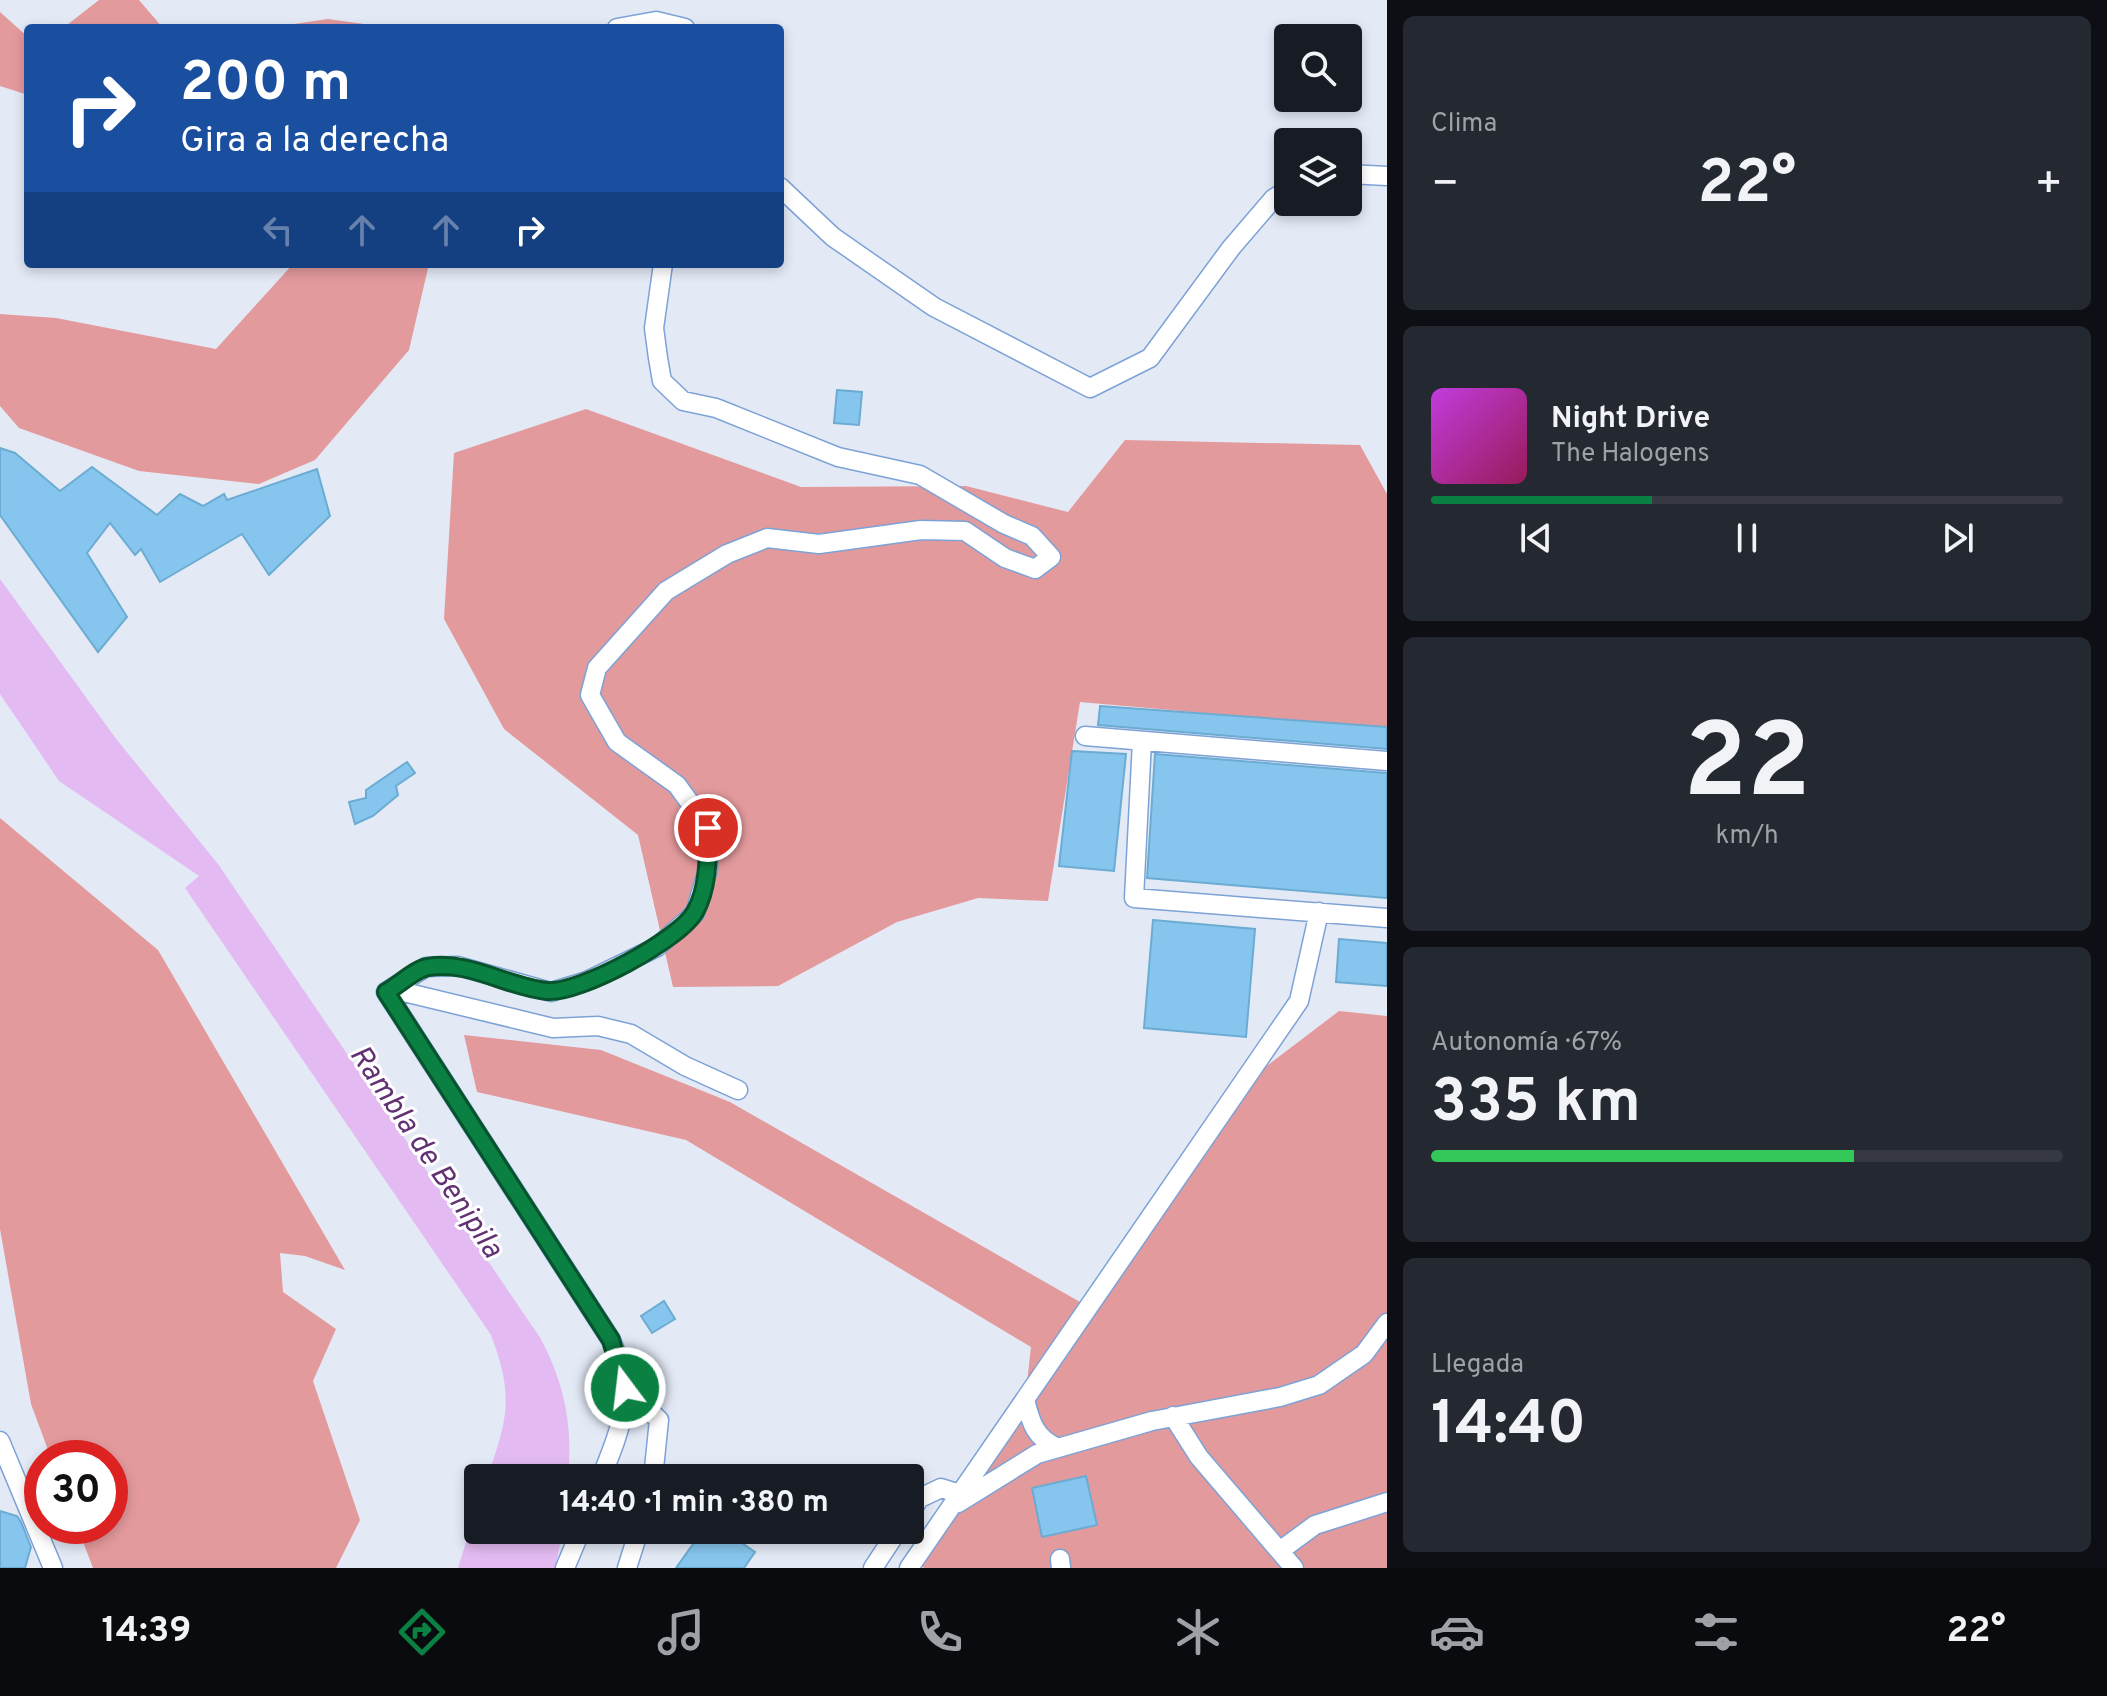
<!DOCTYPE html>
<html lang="es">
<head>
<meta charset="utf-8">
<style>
  :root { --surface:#171b24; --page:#242831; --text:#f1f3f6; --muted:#9ea1a6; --line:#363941; --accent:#0b8043 }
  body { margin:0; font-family:Overpass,sans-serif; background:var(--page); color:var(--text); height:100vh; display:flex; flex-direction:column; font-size:30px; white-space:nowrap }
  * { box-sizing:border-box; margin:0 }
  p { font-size:26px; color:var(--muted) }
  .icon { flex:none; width:44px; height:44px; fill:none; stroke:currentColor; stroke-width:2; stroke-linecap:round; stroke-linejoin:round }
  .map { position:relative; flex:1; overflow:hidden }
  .drawer { display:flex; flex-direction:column; gap:16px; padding:16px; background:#0d0f14; width:720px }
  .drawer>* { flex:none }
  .guide { position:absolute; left:24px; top:24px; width:760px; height:244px; border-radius:8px; box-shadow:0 4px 12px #0003; background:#1a4fa0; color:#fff; overflow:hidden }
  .tools { position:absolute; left:1274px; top:24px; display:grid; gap:16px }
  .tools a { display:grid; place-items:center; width:88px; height:88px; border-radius:8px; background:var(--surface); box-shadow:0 4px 12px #0003; font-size:40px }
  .speed { position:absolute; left:24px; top:1440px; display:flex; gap:16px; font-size:40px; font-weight:700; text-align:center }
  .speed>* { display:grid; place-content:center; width:104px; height:104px; border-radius:50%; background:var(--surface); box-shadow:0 4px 12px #0003; line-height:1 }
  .speed .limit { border:12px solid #d22; background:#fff; color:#111 }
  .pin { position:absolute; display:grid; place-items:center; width:68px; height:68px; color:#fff; margin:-34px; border:4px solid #fff; border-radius:50%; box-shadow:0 2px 8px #0007 }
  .me { position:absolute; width:88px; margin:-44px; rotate:345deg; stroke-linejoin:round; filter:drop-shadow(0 0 6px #0008) }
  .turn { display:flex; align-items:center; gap:28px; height:168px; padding:0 24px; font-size:36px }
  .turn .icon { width:104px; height:104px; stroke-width:2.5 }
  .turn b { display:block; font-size:56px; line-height:68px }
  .lanes { display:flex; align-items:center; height:76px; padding:0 24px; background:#0003; justify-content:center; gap:40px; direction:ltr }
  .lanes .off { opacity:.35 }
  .big { font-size:60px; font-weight:700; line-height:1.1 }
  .drawer .tile { flex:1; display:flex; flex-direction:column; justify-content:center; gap:12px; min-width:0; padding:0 28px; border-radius:12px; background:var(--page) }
  .drawer .dial { align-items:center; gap:0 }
  .dial b { font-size:104px; line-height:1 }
  .song { display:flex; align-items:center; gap:24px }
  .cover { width:96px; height:96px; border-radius:12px; background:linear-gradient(135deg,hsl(290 70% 55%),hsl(330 70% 35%)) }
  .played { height:8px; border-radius:4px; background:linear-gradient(90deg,var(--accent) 35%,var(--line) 35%) }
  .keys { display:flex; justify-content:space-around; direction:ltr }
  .heat { display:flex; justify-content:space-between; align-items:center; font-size:44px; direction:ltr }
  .charge { height:12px; border-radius:6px; background:linear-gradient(90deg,#34c759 67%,var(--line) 0) }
  .trip { position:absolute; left:464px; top:1464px; width:460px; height:80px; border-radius:8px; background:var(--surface); box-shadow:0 4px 12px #0003; font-weight:700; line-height:80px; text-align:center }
  .tabs { display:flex; height:128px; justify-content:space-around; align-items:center; background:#090b0e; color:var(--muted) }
  .tabs .icon { width:56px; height:56px }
  .tabs .selected { color:var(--accent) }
  .tabs b { font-size:36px; color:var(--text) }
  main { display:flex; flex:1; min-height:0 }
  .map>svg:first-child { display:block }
</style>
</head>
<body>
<main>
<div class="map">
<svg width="1387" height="1568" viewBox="0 0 1387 1568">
  <rect width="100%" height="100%" fill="#e3eaf6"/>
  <path fill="#e39a9d" d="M 99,0 L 139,0 L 163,28 L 63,28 Z
    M 0,12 L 28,37 L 28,95 L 0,86 Z
    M 328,19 L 393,28 L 267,28 Z
    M 293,264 L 429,264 L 409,350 L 315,460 L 259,484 L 139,471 L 19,428 L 0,406 L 0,314 L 56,318 L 216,349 Z
    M 586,409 L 801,487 L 966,486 L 1068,512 L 1125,440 L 1360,445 L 1387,494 L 1387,729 L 1080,702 L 1048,901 L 978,898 L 897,922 L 778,986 L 673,987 L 638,835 L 504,729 L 444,619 L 454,453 Z
    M 0,818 L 158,950 L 345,1270 L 305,1256 L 280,1253 L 283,1292 L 336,1329 L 313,1381 L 360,1520 L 336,1568 L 93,1568 L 77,1526 L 110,1526 L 110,1458 L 51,1458 L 31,1404 L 0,1229 Z
    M 1339,1011 L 1387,1016 L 1387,1568 L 924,1568 L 914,1561 L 1025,1400 L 1031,1347 L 686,1140 L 477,1092 L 464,1035 L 601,1050 L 730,1102 L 1080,1302 L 1239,1087 Z"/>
  <path fill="#e3bbf2" d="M 0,579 L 117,740 L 218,864 L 541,1339 C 565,1385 573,1427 568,1478 L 487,1478 C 508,1418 514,1396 491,1335 L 185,888 L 199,876 L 59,781 L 0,694 Z
    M 478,1503 L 478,1530 L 563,1530 L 555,1568 L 458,1568 Z"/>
  <path fill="#86c6ee" stroke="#6cabd2" stroke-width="2" d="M 837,390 L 862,392 L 859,425 L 834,423 Z
    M 0,448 L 15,453 L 60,491 L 92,467 L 157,515 L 180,494 L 203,506 L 224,494 L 227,500 L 317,469 L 330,516 L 269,575 L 242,534 L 160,582 L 141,549 L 135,555 L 110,523 L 87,553 L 127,617 L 98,652 L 0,515 Z
    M 1100,706 L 1387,727 L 1387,749 L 1098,725 Z
    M 1072,751 L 1126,754 L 1114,871 L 1059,866 Z
    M 1155,754 L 1387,773 L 1387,898 L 1147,878 Z
    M 407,762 L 415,773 L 396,786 L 398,795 L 373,816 L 355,824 L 349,802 L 366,798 L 366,790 Z
    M 1153,920 L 1255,929 L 1246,1037 L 1144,1028 Z
    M 1339,939 L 1387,943 L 1387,986 L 1336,982 Z
    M 664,1301 L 675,1319 L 652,1333 L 641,1316 Z
    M 1086,1476 L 1097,1525 L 1042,1537 L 1032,1488 Z
    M 0,1511 L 17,1516 L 21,1522 L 31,1547 L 25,1568 L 0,1568 Z
    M 703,1530 L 723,1530 L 755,1552 L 744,1568 L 676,1568 Z"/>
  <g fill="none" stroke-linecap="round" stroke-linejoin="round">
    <g stroke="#7da2d6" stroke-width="21">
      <path id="minor" d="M 617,28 L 656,21 L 685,28
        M 1348,174 L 1387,176
        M 780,187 L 833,237 L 934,307 L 1090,388 L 1150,358 L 1231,248 L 1273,199 L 1288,189
        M 1085,736 L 1387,761
        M 1142,741 L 1134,898 L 1387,918
        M 386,992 L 426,967 L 458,966 L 551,992 L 587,981 L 657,947 L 695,913 L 708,869 L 708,828 L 677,785 L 617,742 L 590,695 L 597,668 L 666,591 L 727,554 L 767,538 L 819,544 L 921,530 L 965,531 L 1005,558 L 1035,569 L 1051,557 L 1032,536 L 1004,524 L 920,475 L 838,457 L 716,408 L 683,401 L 662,381 L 658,358 L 654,328 L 663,264
        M 386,992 L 611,1340 C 635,1396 622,1425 601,1478
        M 386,992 L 404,992 L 553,1028 L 598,1026 L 631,1034 L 685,1066 L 738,1090
        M 625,1388 L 659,1420 L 653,1478
        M 1025,1400 C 1031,1423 1035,1438 1058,1448
        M 1173,1416 L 1199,1457 L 1294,1568
        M 0,1441 L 53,1568
        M 958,1503 L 1037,1454 L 1152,1421 L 1280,1397 L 1319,1385 L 1364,1354 L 1387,1323
        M 910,1512 L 920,1498 L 941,1488 L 960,1494
        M 1281,1550 L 1315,1525 L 1387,1502
        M 1060,1559 L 1061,1568
        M 565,1568 L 581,1530
        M 627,1568 L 639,1530
        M 873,1568 L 898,1530
        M 909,1568 L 1299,1001 L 1319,912"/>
    </g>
    <use href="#minor" stroke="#fff" stroke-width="18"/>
  </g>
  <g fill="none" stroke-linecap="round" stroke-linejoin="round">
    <g stroke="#07532c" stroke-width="20">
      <path id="route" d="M 625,1388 L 611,1340 L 386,992 C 399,985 415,969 428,967 C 469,960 507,987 547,991 C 579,994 679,940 695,912 C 709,887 708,855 708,828"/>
    </g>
    <use href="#route" stroke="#0b8043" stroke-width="14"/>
  </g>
  <g text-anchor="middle" stroke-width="6" stroke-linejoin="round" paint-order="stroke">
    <g font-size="30" font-style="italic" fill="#623173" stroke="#fff">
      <text transform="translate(427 1151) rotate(56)" y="10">Rambla de Benipila</text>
    </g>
  </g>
</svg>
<div class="tools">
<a><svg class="icon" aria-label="search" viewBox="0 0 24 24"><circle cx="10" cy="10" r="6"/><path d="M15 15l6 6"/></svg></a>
<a><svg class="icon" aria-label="layers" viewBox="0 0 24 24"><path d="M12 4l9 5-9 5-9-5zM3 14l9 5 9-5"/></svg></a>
</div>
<div class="speed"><div class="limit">30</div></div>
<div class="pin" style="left:708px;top:828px;background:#d93025"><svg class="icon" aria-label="arrive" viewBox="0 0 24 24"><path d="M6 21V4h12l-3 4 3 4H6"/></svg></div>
<svg class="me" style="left:625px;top:1388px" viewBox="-20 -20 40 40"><circle r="17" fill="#0b8043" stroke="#fff" stroke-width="3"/><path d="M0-11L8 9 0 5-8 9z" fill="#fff"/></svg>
<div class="trip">14:40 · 1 min · 380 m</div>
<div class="guide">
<div class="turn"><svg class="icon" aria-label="right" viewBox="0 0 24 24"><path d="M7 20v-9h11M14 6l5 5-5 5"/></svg><div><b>200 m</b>Gira a la derecha</div></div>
<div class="lanes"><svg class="icon off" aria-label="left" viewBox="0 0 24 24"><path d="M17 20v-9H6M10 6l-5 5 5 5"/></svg><svg class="icon off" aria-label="ahead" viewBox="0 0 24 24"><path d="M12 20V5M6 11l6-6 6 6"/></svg><svg class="icon off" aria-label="ahead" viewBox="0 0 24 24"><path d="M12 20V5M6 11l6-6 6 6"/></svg><svg class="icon" aria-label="right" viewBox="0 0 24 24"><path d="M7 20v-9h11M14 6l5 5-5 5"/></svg></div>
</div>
</div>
<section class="drawer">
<div class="tile"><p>Clima</p>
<div class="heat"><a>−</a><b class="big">22°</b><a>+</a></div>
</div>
<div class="tile">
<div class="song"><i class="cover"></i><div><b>Night Drive</b><p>The Halogens</p></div></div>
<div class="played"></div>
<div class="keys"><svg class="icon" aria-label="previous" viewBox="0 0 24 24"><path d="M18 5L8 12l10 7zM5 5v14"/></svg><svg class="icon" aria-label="pause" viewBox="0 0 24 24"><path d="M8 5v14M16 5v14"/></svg><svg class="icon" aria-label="next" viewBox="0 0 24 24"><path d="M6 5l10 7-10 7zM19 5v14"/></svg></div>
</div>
<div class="tile dial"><b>22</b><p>km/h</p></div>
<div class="tile"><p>Autonomía · 67%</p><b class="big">335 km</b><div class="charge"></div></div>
<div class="tile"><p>Llegada</p><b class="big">14:40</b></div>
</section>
</main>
<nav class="tabs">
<b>14:39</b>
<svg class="icon selected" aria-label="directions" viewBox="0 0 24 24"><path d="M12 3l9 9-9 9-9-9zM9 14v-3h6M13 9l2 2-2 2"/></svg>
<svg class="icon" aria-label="music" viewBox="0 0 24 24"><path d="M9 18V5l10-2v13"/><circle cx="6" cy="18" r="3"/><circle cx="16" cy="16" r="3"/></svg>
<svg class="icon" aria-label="phone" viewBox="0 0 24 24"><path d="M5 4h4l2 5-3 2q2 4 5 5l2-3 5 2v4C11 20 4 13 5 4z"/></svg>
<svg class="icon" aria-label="climate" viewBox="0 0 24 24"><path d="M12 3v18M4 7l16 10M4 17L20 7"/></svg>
<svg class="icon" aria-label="car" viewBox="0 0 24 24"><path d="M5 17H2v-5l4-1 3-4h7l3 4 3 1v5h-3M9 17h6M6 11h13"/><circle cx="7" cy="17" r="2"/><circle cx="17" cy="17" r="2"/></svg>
<svg class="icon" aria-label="filters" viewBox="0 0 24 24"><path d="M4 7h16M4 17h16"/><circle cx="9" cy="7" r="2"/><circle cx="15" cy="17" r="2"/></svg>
<b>22°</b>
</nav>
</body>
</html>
